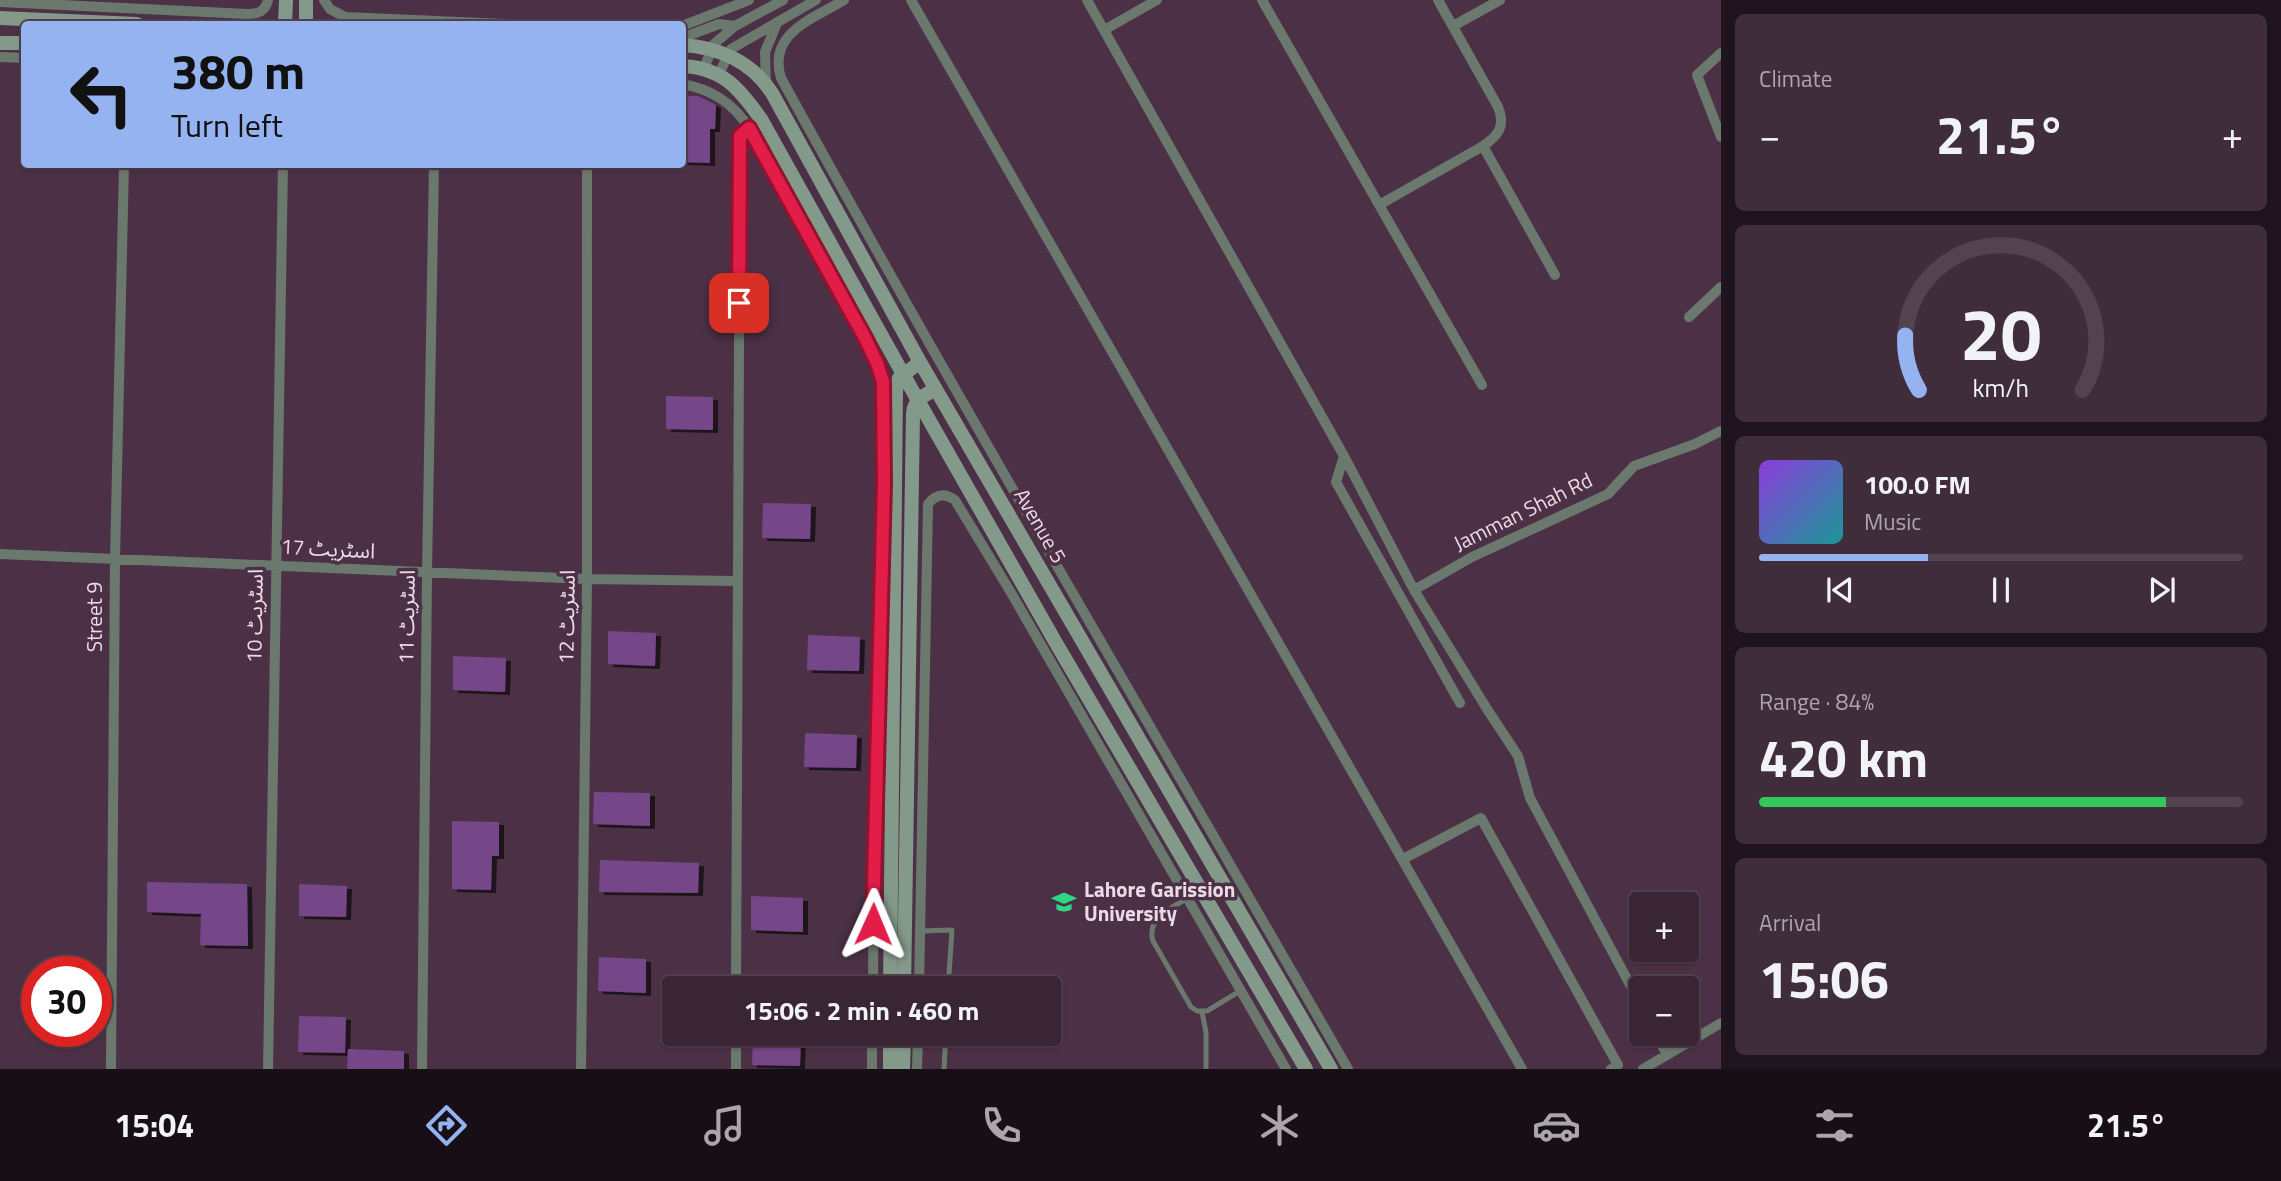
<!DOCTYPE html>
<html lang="en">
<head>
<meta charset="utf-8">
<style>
  :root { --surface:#392534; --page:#402d3c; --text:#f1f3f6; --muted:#aba5ac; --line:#53424f; --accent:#95b2f1 }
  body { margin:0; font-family:"Titillium Web","Noto Sans Arabic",sans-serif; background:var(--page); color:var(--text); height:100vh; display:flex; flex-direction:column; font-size:26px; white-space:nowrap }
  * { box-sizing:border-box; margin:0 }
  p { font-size:23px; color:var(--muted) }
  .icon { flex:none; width:38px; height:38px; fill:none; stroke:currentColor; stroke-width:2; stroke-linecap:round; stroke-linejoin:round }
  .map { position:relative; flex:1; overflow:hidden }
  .side { display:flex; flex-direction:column; gap:14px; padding:14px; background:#1f141d; width:560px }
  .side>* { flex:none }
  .banner { position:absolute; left:21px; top:21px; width:665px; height:147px; border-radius:7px; box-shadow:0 2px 5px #0004,0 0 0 2px var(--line); background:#95b2f1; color:#111; overflow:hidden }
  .buttons { position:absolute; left:1629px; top:892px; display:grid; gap:14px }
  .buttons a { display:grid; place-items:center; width:70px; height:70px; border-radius:7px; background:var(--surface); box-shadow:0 2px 5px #0004,0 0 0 2px var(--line); font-size:35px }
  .speed { position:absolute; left:21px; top:956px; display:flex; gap:14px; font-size:35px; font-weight:700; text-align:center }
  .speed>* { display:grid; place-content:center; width:91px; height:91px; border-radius:50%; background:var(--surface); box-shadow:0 2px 5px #0004,0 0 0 2px var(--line); line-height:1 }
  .speed .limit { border:10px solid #d22; background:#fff; color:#111 }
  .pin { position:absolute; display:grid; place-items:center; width:60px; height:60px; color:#fff; margin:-30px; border-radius:14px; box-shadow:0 4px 10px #0006 }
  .me { position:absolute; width:77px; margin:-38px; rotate:1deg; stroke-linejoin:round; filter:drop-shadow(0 0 5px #0008) }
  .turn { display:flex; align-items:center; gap:24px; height:147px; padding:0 35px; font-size:32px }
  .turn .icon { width:91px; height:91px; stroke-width:2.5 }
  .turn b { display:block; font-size:49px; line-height:60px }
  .big { font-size:52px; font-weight:700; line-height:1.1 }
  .side .card { flex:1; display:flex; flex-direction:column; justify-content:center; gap:10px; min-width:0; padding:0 24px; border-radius:10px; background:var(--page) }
  .side .dial { align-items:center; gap:0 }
  .dial svg { height:182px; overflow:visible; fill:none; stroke:var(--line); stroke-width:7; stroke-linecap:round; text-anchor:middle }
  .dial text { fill:var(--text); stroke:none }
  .song { display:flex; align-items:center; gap:21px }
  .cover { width:84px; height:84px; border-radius:10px; background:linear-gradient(135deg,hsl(270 70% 55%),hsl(180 70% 35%)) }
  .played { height:7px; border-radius:4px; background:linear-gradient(90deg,var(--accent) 35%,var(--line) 35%) }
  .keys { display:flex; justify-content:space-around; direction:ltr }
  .heat { display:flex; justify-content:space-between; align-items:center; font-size:38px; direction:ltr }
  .charge { height:10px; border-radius:5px; background:linear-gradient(90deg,#34c759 84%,var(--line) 0) }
  .trip { position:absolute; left:662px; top:976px; width:399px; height:70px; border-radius:7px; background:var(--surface); box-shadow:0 2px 5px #0004,0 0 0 2px var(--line); font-weight:700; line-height:70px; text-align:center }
  .dock { display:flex; height:112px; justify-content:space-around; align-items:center; background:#170f15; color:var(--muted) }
  .dock .icon { width:49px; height:49px }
  .dock .on { color:var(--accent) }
  .dock b { font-size:32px; color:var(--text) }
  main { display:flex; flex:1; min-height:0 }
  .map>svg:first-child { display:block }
</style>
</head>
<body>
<main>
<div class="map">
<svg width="1721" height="1069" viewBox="0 0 1721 1069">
  <defs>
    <filter id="shadow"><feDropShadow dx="5" dy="3" stdDeviation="0" flood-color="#0009"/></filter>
  </defs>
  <rect width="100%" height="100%" fill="#4c3146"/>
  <path fill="#754689" filter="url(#shadow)" d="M 682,96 L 698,96 L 716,105 L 715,129 L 710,129 L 710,163 L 682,162 Z
    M 666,396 L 713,397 L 713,430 L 666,429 Z
    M 763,503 L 811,504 L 810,539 L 762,538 Z
    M 608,631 L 656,633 L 655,666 L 608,664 Z
    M 808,635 L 860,637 L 859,671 L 807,670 Z
    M 453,656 L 506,658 L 505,692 L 453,690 Z
    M 805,733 L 857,735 L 856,768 L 804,767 Z
    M 594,792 L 650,793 L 650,826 L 593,824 Z
    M 452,821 L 499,822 L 499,856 L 492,856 L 491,890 L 452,889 Z
    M 600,860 L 699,863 L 698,893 L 599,892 Z
    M 147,882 L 247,884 L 248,946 L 200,945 L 201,914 L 147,912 Z
    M 299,884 L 347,886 L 346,917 L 299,916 Z
    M 751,896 L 803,898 L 803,932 L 751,930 Z
    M 599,957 L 646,959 L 646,993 L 598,991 Z
    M 299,1016 L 346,1017 L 345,1053 L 298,1052 Z
    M 753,1034 L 801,1034 L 800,1066 L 752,1065 Z
    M 348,1049 L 404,1051 L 404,1069 L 347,1069 Z"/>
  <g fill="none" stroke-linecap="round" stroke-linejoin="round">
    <path stroke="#6a786e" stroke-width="5" d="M 1187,899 C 1170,908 1146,919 1153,941 L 1191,1007 L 1197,1011 L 1207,1011 L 1240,991
      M 920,931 L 952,930 L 948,989
      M 1202,1012 L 1206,1032 L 1206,1069
      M 944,1069 L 946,1034"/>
    <path stroke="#6a786e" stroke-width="10" d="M 324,0 L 330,9 L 345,17 L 505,24
      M 844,0 C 813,19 767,33 781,78 C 964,412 1159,739 1348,1069
      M 911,0 L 1522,1069
      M 1087,0 L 1344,456 L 1414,590 L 1487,709 L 1518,756 L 1530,798 L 1642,1007
      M 1262,0 L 1482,385
      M 0,2 L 247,14 C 258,14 265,12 268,0
      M 682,26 L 749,0
      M 1453,26 L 1500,0
      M 1104,30 L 1157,0
      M 682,38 L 719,24 L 735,26 L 783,0
      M 1721,53 L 1697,75 L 1721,137
      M 0,57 L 24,58
      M 704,68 L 714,44 L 735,26
      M 719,74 L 731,49 L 816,0
      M 682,84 C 712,89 733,103 749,128 L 740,136 L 736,989
      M 766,84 L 765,52 L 777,23
      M 749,128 L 864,336 L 877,363 L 883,382 L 884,483 L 880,700 L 874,831 L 873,989
      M 1483,146 L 1555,275
      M 1379,205 L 1483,146 C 1498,136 1506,126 1498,107 L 1438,0
      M 1689,317 L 1721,287
      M 1344,456 L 1336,482 L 1460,703
      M 0,554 L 587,579 L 738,581
      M 1414,590 L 1472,557 L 1608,494 L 1634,466 L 1695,444 L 1721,431
      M 1403,859 L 1481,818 L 1618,1065 L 1611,1069
      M 919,989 L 928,504 C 936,494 945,493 955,500 L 1010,591 L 1286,1069
      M 1656,1034 L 1667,1055
      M 111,1069 L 115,559 L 124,164
      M 268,1069 L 283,164
      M 422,1069 L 427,573 L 434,164
      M 581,1069 L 587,579 L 587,164
      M 736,1069 L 736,1034
      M 872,1069 L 872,1034
      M 917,1069 L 918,1034
      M 1643,1069 L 1721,1023"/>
    <path stroke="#839a8a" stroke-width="14" d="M 0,18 L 137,24
      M 285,24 L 286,0
      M 306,24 L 306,0
      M 0,43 L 24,43
      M 682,45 C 719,47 752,62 772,93 L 920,362 L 1331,1069
      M 682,66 C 723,68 739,88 761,119 L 903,374 L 1056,643 L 1306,1069
      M 890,989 L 896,390 L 899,378 L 920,362
      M 904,989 L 913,413 C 914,399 925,395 936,389
      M 890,1069 L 890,1034
      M 903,1069 L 904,1034"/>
  </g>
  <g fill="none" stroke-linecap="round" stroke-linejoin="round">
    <g stroke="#92132f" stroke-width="18">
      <path id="route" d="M 739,303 L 740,136 L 749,128 L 864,336 L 877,363 L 883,382 L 884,483 L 873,924"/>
    </g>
    <use href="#route" stroke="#e11d48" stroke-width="12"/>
  </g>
  <defs>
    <g id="university-bare" transform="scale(1.89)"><path d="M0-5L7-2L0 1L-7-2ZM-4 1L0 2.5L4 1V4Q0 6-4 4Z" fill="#2dd884" stroke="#4c3146" stroke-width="2.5" paint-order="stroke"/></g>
  </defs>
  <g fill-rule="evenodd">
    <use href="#university-bare" x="1064" y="902"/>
  </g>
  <g text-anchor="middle" stroke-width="7" stroke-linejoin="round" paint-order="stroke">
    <g font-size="21" fill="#ecdbe7" stroke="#4c3146">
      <text transform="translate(1523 512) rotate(-26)" y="7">Jamman Shah Rd</text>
      <text transform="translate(1040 526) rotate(60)" y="7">Avenue 5</text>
      <text transform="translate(328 549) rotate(3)" y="7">اسٹریٹ 17</text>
      <text transform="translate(255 616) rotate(-89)" y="7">اسٹریٹ 10</text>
      <text transform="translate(95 617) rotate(-90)" y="7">Street 9</text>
      <text transform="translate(407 617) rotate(-89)" y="7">اسٹریٹ 11</text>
      <text transform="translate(567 617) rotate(-89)" y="7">اسٹریٹ 12</text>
    </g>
    <g font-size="21" font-weight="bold" fill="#ecdbe7" stroke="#4c3146" text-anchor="start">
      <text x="1084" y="897">Lahore Garission<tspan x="1084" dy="24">University</tspan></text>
    </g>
  </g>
</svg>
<div class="buttons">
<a>+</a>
<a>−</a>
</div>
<div class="speed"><div class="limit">30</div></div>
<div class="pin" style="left:739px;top:303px;background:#d93025"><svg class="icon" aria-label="arrive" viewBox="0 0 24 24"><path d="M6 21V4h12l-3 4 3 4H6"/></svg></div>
<svg class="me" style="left:873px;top:924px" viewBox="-20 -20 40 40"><path d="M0-17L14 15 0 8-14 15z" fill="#e11d48" stroke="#fff" stroke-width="4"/></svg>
<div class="trip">15:06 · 2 min · 460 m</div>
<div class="banner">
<div class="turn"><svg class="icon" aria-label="left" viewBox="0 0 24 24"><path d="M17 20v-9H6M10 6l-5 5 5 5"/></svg><div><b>380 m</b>Turn left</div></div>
</div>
</div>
<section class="side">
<div class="card"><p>Climate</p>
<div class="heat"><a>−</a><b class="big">21.5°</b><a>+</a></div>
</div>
<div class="card dial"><svg viewBox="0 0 100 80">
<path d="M14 69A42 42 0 1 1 86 69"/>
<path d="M14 69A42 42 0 0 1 8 45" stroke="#95b2f1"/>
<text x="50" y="56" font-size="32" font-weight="700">20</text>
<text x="50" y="72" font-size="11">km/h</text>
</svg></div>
<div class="card">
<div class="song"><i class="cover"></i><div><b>100.0 FM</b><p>Music</p></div></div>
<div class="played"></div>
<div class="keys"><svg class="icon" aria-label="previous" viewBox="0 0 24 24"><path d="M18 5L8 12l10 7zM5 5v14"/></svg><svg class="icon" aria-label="pause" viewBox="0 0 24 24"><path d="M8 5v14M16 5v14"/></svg><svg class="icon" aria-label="next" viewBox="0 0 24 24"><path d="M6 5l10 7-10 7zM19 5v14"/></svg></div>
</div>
<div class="card"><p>Range · 84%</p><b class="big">420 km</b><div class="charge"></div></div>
<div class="card"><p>Arrival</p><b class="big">15:06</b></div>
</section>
</main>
<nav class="dock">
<b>15:04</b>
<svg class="icon on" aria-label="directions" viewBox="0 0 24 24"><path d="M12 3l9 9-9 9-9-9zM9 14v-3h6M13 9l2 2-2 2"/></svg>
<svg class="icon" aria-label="music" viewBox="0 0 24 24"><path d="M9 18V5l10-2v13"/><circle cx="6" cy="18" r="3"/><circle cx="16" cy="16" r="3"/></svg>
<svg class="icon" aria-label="phone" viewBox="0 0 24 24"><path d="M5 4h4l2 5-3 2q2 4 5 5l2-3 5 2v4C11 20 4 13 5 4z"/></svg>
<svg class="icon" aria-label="climate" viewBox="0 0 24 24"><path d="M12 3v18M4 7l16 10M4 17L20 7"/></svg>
<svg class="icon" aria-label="car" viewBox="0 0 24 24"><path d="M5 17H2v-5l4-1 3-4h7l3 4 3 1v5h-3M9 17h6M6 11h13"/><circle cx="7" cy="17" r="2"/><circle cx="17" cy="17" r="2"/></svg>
<svg class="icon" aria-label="filters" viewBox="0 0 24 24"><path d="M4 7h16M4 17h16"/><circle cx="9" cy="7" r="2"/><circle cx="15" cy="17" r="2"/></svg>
<b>21.5°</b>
</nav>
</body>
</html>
